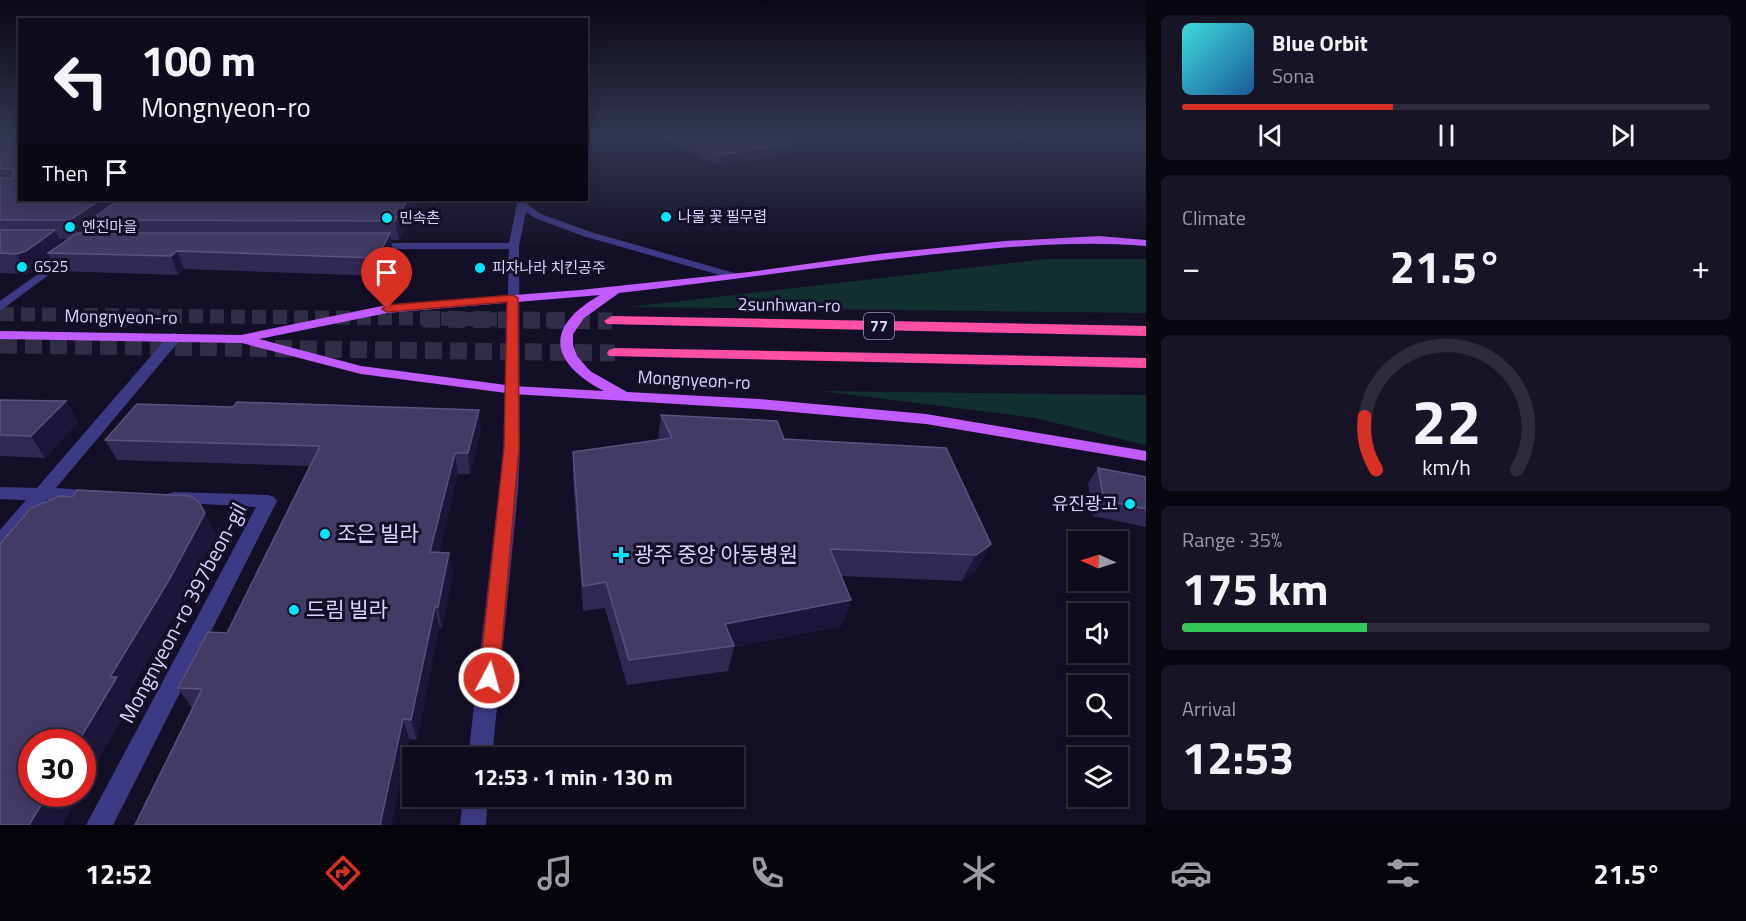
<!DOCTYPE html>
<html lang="en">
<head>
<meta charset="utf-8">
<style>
  :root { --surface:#0e0b1c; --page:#171425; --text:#f1f3f6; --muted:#9b9ba3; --line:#2e2b3b; --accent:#d93025 }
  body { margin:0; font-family:"Titillium Web","Noto Sans KR",sans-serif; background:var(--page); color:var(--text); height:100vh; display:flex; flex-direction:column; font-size:22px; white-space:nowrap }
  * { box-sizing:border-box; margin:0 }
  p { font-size:20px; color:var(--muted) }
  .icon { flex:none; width:33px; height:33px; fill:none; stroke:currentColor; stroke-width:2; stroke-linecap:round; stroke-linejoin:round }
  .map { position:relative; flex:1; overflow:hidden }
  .drawer { display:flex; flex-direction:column; gap:15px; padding:15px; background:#08060f; width:600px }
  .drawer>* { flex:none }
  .guide { position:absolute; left:18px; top:18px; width:570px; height:183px; border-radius:0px; box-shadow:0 3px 15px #0003,0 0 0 2px var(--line); background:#0e0b1c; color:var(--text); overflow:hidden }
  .needle { width:39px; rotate:273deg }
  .buttons { position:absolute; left:1068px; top:531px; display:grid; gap:12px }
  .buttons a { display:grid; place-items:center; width:60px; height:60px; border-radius:0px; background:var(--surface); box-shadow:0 3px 15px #0003,0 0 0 2px var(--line); font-size:30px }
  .speed { position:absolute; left:18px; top:729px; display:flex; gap:12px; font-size:30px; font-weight:700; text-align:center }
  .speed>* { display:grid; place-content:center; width:78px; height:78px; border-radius:50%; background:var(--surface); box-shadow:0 3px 15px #0003,0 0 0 2px var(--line); line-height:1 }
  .speed .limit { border:9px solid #d22; background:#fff; color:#111 }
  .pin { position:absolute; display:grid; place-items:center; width:51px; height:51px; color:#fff; margin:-62px -26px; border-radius:50% 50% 50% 0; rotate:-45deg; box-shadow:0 0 6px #0007 }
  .pin .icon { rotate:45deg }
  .me { position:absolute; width:66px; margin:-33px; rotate:6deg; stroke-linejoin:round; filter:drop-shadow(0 0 4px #0008) }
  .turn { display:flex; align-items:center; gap:21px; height:126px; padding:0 24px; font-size:27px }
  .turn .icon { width:78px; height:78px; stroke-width:2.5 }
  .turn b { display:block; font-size:42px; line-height:51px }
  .then { display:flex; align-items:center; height:57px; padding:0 24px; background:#0003; gap:12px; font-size:22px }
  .big { font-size:45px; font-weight:700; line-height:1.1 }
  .drawer .widget { flex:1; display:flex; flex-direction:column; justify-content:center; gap:9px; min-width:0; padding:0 21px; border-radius:9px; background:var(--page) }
  .drawer .dial { align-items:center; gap:0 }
  .dial svg { height:156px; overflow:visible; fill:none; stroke:var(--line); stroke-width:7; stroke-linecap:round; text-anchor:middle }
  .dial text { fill:var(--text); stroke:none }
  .song { display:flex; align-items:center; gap:18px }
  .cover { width:72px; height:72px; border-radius:9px; background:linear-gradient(135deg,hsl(180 70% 55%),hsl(210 70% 35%)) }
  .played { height:6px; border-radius:3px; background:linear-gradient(90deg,var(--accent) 40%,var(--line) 40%) }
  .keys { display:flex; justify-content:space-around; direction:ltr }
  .heat { display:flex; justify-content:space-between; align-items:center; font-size:33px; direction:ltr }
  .charge { height:9px; border-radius:4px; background:linear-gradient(90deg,#34c759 35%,var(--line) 0) }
  .trip { position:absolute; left:402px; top:747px; width:342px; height:60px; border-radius:0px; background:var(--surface); box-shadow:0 3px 15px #0003,0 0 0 2px var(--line); font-weight:700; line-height:60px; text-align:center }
  .menu { display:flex; height:96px; justify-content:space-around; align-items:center; background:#06040b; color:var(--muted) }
  .menu .icon { width:42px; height:42px }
  .menu .selected { color:var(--accent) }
  .menu b { font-size:27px; color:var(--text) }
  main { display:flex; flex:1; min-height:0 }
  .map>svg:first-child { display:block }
</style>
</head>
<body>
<main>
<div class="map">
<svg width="1146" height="825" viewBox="0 0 1146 825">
  <rect width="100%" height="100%" fill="#130f26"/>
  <path fill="#12302f" d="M 1047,259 L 1146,259 L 1146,313 L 629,307 Z
    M 821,391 L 1146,395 L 1146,445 L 1035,418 Z"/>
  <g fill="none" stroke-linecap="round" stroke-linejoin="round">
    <path stroke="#312d47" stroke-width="14" stroke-dasharray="14 7" stroke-linecap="butt" d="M 0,314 L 554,320"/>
    <path stroke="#312d47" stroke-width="17" stroke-dasharray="17 8" stroke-linecap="butt" d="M 423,319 L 612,321
      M 0,345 L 615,353"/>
    <path fill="#3d3a85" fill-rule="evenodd" d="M 518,200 L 527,200 L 527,204 L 541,214 L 591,232 L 738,274 L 740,276 L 734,279 L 730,278 L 583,236 L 535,218 L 526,212 L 519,246 L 520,448 L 518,491 L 492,758 L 468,758 L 504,448 L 509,249 L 372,249 L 367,246 L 372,243 L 509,243 Z
      M 69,252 L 73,253 L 73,257 L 0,311 L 0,301 Z
      M 175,333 L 182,337 L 180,340 L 56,488 L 99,491 L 102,495 L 99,499 L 46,500 L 7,547 L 0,549 L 0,530 L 26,500 L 0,499 L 0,487 L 37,488 L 170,334 Z
      M 174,492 L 268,495 L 274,497 L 277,501 L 113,825 L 86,825 L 256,507 L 168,502 L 165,498 L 168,494 Z
      M 463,796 L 488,796 L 486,825 L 460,825 Z"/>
    <path fill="#c25bff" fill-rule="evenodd" d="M 1099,236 L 1146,240 L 1146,246 C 1076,240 1006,247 936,254 C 830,265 725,281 619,293 L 584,318 L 573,334 L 573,345 L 577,356 L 590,371 L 627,392 L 759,399 L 926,414 L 1146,451 L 1146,461 L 926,424 L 759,409 L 513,394 L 361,374 L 242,343 L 0,339 L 0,331 L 241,335 L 387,305 L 580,290 L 749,272 L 878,254 L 1005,241 ZM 600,295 C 544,327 549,362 604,391 L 513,386 L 361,366 L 259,339 L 387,313 Z"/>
    <path fill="#ff4fa3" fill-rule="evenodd" d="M 612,316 L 1146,326 L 1146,336 L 607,324 L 604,321 Z
      M 615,348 L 1146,358 L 1146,368 L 609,356 L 607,353 L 609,350 Z"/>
  </g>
  <path fill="#312854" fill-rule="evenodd" d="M 0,137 L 20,137 L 20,200 L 418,200 L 399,240 L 391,240 L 393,251 L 381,276 L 184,269 L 178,275 L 57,271 L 51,259 L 36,271 L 27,274 L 0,273 ZM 94,228 L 97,233 L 88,233 ZM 59,239 L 68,239 L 62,244 Z
    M 664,137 L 766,137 L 790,144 L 789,154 L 717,165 Z
    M 0,400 L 66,401 L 78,422 L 45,458 L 0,456 Z
    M 661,415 L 784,439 L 991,544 L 976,570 L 961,581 L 841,576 L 851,600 L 841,626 L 734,647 L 728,671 L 627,685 L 605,608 L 583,611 L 573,478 L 573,452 L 658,440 Z
    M 481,430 L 470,474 L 458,474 L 439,553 L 453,574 L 442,628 L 439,627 L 417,740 L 409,739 L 391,825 L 135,825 L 193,708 L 192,708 L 178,688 L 227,633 L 310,466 L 117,460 L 105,440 Z
    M 1098,468 L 1146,477 L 1146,527 L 1093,516 L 1088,483 Z"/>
  <path fill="#1d163a" d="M 790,144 L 789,154 L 717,165 L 718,155 Z
    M 100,200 L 133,200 L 91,220 L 94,228 L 79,239 L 70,220 Z
    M 407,200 L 418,200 L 399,240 L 395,221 Z
    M 55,230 L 64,249 L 48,253 L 51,259 L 36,271 L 27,274 L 16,254 Z
    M 390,233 L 393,251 L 381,276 L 377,258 Z
    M 177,251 L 184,269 L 178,275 L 171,256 Z
    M 66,401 L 78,422 L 45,458 L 31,436 Z
    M 479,410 L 481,430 L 470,474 L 468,453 Z
    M 455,453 L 458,474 L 435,573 L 430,552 Z
    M 205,513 L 216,535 L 181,604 L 129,693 L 133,699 L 82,788 L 82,742 L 78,742 L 110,677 Z
    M 991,544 L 976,570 L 961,581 L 976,555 Z
    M 449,553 L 453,574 L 442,628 L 438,607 Z
    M 851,600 L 841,626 L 734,647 L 725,624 Z
    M 435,607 L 439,627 L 417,740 L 411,720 Z
    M 403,719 L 409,739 L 391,825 L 380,825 Z
    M 48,794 L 80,794 L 62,825 L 29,825 Z"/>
  <path fill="#433a66" stroke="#5a527e" stroke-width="1.5" d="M 14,137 L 20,137 L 20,200 L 100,200 L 70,220 L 0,220 L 0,178 L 11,179 L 14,171 L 11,169 L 0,169 L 0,138 L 12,138 Z
    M 683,137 L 766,137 L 790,144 L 718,155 Z
    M 118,200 L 407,200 L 395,221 L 91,220 Z
    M 0,230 L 55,230 L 26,251 L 16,254 L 0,253 Z
    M 77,233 L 390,233 L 377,258 L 177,251 L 171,256 L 48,253 Z
    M 0,400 L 66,401 L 31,436 L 0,435 Z
    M 237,402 L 479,410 L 468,453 L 455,453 L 430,552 L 449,553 L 438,607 L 435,607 L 411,720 L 403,719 L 380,825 L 135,825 L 202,689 L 178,688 L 208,632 L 227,633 L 320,446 L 105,440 L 137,404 L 233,407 Z
    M 661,415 L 777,421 L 784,439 L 946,448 L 991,544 L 976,555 L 830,549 L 851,600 L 725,624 L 734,646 L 629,660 L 606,582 L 583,586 L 573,452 L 672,438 Z
    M 1098,468 L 1146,477 L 1146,509 L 1104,500 Z
    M 77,490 L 190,496 L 199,502 L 205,513 L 168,582 L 110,677 L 117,677 L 78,742 L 32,742 L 32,794 L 48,794 L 29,825 L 0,825 L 0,544 L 31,508 L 60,496 L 72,497 Z"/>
  <linearGradient id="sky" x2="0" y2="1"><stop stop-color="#0a0815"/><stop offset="0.54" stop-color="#333752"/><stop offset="1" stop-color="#333752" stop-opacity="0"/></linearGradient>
  <rect width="1146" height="252" fill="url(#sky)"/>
  <path fill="#d93025" stroke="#8d1f18" stroke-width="1.5" d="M 513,295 L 518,298 L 519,448 L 499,678 L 496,684 L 489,687 L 481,684 L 479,678 L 504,448 L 507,302 L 387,312 L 382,309 L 387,305 Z"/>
  <g fill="#00e5ff" stroke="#130f26" stroke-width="2">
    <circle cx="666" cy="217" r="6"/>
    <circle cx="387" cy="218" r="6"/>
    <circle cx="70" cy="227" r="6"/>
    <circle cx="22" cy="267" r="6"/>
    <circle cx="480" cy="268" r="6"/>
    <circle cx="1130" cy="504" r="6"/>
    <circle cx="325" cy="534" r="6"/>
    <path d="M618 546h6v6h6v6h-6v6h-6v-6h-6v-6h6z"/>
    <circle cx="294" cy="610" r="6"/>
  </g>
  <g text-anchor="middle" stroke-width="6" stroke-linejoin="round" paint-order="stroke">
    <g font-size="15" fill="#d9d4ff" stroke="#130f26" text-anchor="start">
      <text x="678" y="222">나물 꽃 필무렵</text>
      <text x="399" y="223">민속촌</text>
      <text x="82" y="232">엔진마을</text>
      <text x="34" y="272">GS25</text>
      <text x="492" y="273">피자나라 치킨공주</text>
    </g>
    <rect fill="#130f26" stroke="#9e99be" stroke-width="1.5" x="864" y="313" width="30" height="26" rx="4.5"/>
    <g font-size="16" font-weight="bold" fill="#d9d4ff">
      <text x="879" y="332">77</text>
    </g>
    <g font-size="18" fill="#d9d4ff" stroke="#130f26">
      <text transform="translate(789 305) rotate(1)" y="6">2sunhwan-ro</text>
      <text transform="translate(121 317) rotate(1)" y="6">Mongnyeon-ro</text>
      <text transform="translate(694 380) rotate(3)" y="6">Mongnyeon-ro</text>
    </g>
    <g font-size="18" fill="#d9d4ff" stroke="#130f26" text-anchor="end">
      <text x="1118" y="510">유진광고</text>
    </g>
    <g font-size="21" fill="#d9d4ff" stroke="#130f26" text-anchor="start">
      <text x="337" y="541">조은 빌라</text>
      <text x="634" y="562">광주 중앙 아동병원</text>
      <text x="306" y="617">드림 빌라</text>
    </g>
    <g font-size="21" fill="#d9d4ff" stroke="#130f26">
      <text transform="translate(183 613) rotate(-62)" y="7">Mongnyeon-ro 397beon-gil</text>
    </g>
  </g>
</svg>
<div class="buttons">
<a><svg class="needle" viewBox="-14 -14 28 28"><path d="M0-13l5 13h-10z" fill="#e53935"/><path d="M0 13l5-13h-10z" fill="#9b9ba3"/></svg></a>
<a><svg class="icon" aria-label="sound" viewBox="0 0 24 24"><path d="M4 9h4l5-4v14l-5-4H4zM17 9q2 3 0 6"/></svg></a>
<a><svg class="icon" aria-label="search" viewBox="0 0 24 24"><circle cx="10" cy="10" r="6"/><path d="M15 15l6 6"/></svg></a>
<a><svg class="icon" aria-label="layers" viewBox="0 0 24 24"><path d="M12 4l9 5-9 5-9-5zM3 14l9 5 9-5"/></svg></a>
</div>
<div class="speed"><div class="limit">30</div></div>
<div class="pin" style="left:387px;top:309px;background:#d93025"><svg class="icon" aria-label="arrive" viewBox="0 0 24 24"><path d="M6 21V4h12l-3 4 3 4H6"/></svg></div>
<svg class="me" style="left:489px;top:678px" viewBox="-20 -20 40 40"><circle r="17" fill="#d93025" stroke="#fff" stroke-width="3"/><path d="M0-11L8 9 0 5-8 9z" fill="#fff"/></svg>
<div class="trip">12:53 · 1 min · 130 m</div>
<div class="guide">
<div class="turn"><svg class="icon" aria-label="left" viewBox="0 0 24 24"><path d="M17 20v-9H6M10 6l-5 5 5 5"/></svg><div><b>100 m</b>Mongnyeon-ro</div></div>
<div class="then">Then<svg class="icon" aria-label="arrive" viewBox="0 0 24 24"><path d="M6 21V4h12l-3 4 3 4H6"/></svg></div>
</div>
</div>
<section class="drawer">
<div class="widget">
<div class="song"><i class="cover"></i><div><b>Blue Orbit</b><p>Sona</p></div></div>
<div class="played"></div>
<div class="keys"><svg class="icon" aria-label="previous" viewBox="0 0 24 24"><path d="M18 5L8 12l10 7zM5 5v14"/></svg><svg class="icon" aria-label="pause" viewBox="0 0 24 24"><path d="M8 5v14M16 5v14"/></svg><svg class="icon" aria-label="next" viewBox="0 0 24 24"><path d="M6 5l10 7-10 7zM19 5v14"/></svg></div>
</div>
<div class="widget"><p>Climate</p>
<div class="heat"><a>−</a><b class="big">21.5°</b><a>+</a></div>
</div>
<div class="widget dial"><svg viewBox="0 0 100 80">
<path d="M14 69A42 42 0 1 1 86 69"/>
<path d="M14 69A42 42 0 0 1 8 42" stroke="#d93025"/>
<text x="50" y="56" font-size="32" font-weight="700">22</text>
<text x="50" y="72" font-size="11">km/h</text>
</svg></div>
<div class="widget"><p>Range · 35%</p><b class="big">175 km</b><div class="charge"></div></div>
<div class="widget"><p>Arrival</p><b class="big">12:53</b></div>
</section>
</main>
<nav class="menu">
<b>12:52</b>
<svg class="icon selected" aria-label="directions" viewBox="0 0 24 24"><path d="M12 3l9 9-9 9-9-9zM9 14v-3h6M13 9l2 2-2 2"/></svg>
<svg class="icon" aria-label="music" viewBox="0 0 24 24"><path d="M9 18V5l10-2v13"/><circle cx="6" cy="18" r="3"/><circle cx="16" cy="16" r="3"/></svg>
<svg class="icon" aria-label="phone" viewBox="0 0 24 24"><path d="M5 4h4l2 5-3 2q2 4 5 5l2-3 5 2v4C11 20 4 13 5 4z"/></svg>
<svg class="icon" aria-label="climate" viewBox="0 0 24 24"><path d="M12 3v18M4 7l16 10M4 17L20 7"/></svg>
<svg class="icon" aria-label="car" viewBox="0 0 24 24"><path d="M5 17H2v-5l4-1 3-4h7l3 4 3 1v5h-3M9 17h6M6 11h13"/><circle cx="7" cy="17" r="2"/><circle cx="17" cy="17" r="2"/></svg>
<svg class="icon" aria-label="filters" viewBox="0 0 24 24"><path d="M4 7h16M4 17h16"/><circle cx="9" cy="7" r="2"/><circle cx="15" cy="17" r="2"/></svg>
<b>21.5°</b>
</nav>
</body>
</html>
